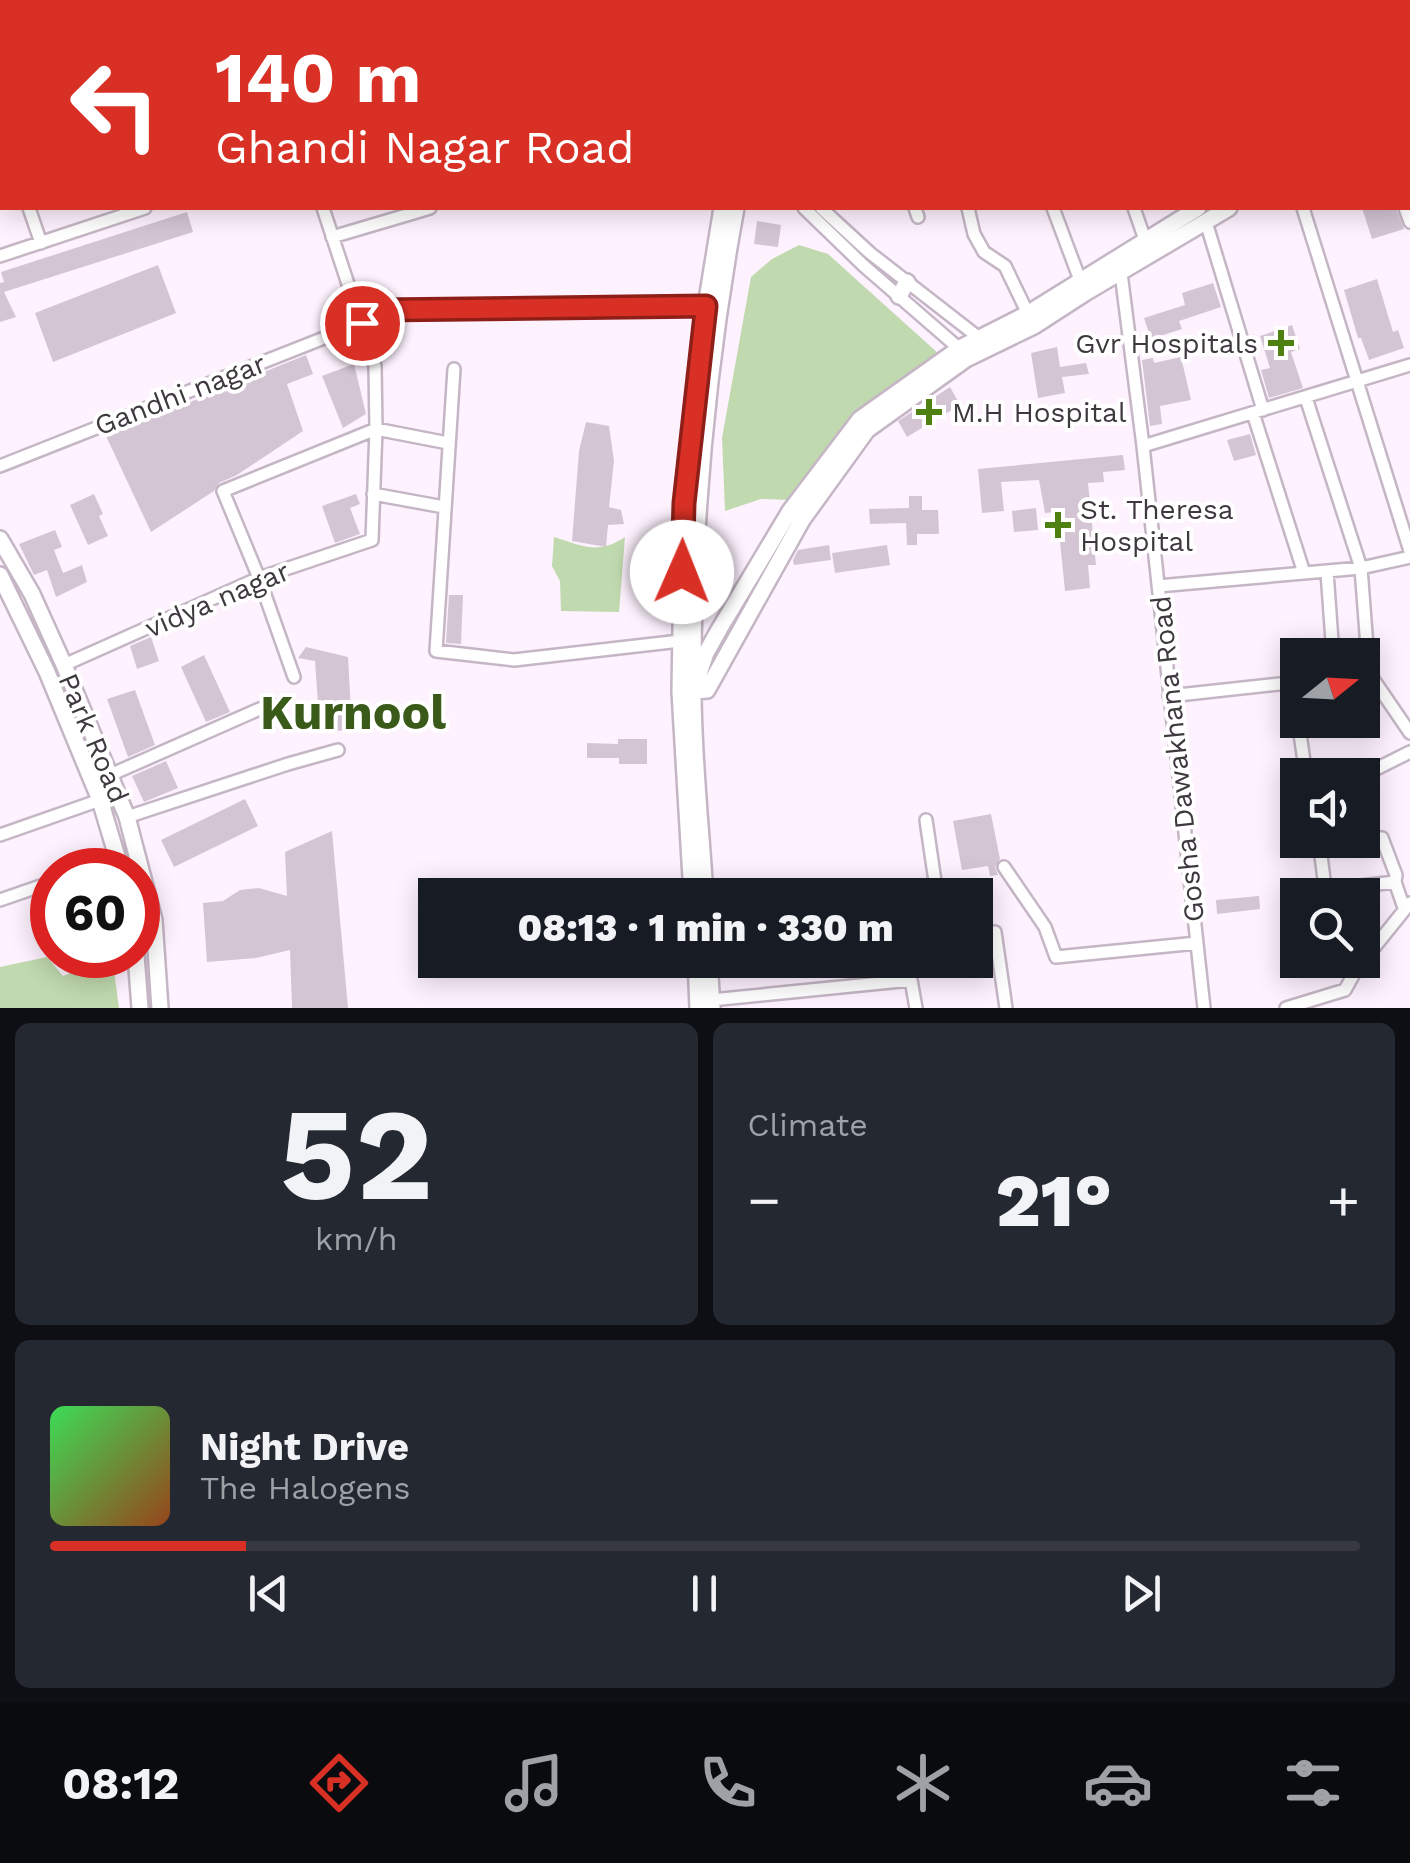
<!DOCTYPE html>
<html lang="en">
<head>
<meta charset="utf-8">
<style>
  :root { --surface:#171b24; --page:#242831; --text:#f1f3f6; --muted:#9ea1a6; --line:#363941; --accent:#d93025 }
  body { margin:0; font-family:"Work Sans",sans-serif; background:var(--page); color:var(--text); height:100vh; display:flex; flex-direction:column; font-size:38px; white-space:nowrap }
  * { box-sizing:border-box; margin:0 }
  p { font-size:32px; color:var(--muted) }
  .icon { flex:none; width:55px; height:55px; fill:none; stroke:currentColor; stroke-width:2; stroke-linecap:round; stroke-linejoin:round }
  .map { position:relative; height:1008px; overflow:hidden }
  .panel { display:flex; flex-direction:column; gap:15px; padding:15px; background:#0d0f14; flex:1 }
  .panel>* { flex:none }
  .banner { position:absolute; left:0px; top:0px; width:1410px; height:210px; box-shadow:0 5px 25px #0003; background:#d93025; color:#fff; overflow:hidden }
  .needle { width:65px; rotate:72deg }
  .controls { position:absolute; left:1280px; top:638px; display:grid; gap:20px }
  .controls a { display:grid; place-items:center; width:100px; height:100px; border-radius:0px; background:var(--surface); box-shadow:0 5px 25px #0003; font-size:50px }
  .speed { position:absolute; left:30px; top:848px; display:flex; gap:20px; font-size:50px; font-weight:700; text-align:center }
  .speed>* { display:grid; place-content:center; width:130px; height:130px; border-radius:50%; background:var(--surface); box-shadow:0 5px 25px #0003; line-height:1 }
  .speed .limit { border:15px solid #d22; background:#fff; color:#111 }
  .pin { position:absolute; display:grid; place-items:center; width:85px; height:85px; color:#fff; margin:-42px; border:5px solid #fff; border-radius:50%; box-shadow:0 2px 10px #0007 }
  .me { position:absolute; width:110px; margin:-55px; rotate:1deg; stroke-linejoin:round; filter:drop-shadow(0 0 8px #0008) }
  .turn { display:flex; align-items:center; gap:35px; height:210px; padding:0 50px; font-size:45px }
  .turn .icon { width:130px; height:130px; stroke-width:2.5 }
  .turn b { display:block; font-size:70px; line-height:85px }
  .big { font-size:75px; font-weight:800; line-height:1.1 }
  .panel .tile { flex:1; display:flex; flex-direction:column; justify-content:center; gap:15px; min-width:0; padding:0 35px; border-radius:15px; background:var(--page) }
  .panel .dial { align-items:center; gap:0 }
  .dial b { font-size:130px; line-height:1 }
  .song { display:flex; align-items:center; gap:30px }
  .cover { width:120px; height:120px; border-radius:15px; background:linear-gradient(135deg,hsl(130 70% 55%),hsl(20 70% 35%)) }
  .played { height:10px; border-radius:5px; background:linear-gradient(90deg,var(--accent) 15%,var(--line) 15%) }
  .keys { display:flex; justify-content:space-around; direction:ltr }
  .heat { display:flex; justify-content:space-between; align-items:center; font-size:55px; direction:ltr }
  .panel .tiles { flex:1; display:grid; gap:15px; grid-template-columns:1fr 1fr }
  .tile:last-child { grid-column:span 2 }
  .trip { position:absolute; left:418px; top:878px; width:575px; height:100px; border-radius:0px; background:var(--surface); box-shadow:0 5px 25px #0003; font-weight:800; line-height:100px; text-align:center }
  .menu { display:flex; height:160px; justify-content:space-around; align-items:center; background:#090b0e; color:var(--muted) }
  .menu .icon { width:70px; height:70px }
  .menu .current { color:var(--accent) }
  .menu b { font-size:45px; color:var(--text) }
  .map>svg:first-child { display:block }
</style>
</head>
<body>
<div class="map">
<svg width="1410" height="1008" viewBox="0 0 1410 1008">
  <rect width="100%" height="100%" fill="#fef2ff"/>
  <path fill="#c0d9ae" d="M 868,0 L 1301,0 L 1302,2 L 869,2 Z
    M 799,245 L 828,254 L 939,354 L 861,409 L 793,500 L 761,499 L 725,511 L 722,438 L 751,277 L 772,259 Z
    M 554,537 C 583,546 598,555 625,537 L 619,612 L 561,611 L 560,581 L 552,566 Z
    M 106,955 L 112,955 L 119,1008 L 0,1008 L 0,967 L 47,957 L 63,976 L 81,969 Z"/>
  <path fill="#d4c5d5" d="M 1362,208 L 1396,208 L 1404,229 L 1372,239 Z
    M 187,212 L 193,232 L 4,292 L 16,317 L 0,322 L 0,283 L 4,282 L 1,272 Z
    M 757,221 L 781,225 L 778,247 L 754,244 Z
    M 158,265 L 176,313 L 53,362 L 35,313 Z
    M 1377,279 L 1393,332 L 1398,330 L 1404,348 L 1369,360 L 1361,338 L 1358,338 L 1344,290 Z
    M 1213,283 L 1221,307 L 1179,321 L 1182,329 L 1151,339 L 1144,318 L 1185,305 L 1182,293 Z
    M 1292,325 L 1300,349 L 1291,352 L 1303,388 L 1269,398 L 1261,370 L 1270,368 L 1260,336 Z
    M 1057,347 L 1060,367 L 1086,363 L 1089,374 L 1062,377 L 1065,393 L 1038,398 L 1031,353 Z
    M 306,355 L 313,374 L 287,384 L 303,431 L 237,475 L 219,483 L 214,491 L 151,532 L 106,436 Z
    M 1181,357 L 1191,400 L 1160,406 L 1162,424 L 1150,426 L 1142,360 L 1153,358 L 1154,363 Z
    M 354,364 L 366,414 L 343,428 L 322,376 Z
    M 950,387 L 960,405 L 907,437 L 898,421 Z
    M 586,422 L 609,426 L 614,461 L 609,507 L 621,510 L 624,524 L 608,525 L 606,547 L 572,541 L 579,451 Z
    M 1250,434 L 1256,455 L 1234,461 L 1227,440 Z
    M 1123,455 L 1125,470 L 1103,472 L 1104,482 L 1088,483 L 1096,565 L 1088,565 L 1090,588 L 1065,591 L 1057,512 L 1045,513 L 1039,480 L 1001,482 L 1004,511 L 982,513 L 978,469 Z
    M 94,494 L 103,514 L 99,516 L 108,536 L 88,545 L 70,505 Z
    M 356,494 L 360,504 L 350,508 L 360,534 L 335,543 L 322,506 Z
    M 909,496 L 922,496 L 922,510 L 938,510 L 939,534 L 917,534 L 917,545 L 907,545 L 906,523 L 870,524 L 869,509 L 909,508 Z
    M 1036,508 L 1038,530 L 1014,532 L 1012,511 Z
    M 55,530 L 62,547 L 54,550 L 63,573 L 82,565 L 87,582 L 56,597 L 47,570 L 34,575 L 19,544 Z
    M 829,545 L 831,560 L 794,565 L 793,560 L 798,550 Z
    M 887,545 L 890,565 L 835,573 L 832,553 Z
    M 713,560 L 734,564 L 732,587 L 725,597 L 710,594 Z
    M 449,595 L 463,595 L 461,644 L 446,643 Z
    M 151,637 L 159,661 L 137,669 L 130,646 Z
    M 306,647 L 348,657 L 352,730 L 320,732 L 315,661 L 298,658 Z
    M 204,655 L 230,712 L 206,722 L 181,667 Z
    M 135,690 L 155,745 L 128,757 L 107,699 Z
    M 618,739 L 647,739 L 647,764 L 619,764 L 619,758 L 587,758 L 587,743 L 618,744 Z
    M 166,761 L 178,788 L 144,802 L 132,776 Z
    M 245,799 L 258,826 L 174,867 L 161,840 Z
    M 991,814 L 1000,859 L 995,867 L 998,875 L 990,876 L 988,866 L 962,870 L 953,821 Z
    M 332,831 L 348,1008 L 292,1008 L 290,950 L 256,958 L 207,962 L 203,903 L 223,901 L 240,890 L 259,888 L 287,896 L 285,852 Z
    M 1259,896 L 1260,909 L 1217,914 L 1216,900 Z"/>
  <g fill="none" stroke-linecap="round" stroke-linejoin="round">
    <g stroke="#c5b6c6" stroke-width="16">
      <path id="minor" d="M 268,0 L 268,2
        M 782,2 L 783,0
        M 794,2 L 795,0
        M 0,39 L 2,38
        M 0,192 L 2,191
        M 29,208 L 41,243
        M 804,208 L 864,266 L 962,351
        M 821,208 L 870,253 L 978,337 L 981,343
        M 915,208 L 918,217
        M 968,208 L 974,234 L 984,252 L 1005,266 L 1030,318
        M 1053,208 L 1083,288
        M 1134,208 L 1145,240
        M 1303,208 L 1410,551
        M 1405,208 L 1410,222
        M 410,214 L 430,208
        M 1206,222 L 1263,410
        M 332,237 L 410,214 L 409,208
        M 0,256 L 145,208
        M 1121,273 L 1143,446 L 1204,1008
        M 454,369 L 436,651 L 514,660 L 680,641
        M 1306,398 L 1361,568 L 1369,673 L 1410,733
        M 1253,413 L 1304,573
        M 1143,446 L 1410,365
        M 0,466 L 362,323 L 380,309 L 706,306
        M 373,494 L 444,507
        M 1327,572 L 1333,655
        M 1158,586 L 1361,568 L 1410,557
        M 64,665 L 259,578 L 372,540 L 376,429 L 375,366 L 323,208
        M 294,677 L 259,578 L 223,491 L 376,429 L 448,443
        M 1293,683 L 1298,714
        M 1169,696 L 1298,682
        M 1298,720 L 1306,775
        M 110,775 L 271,704
        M 1362,776 L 1410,752
        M 127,817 L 288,764 L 338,750
        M 926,820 L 937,895
        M 0,835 L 100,800
        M 1362,837 L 1382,838 L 1396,875 L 1395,882
        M 1319,840 L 1326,895
        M 1004,867 L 1045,927 L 1056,957 L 1197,943
        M 87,870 L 119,859
        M 1326,890 L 1395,882 L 1404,908
        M 0,900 L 52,882
        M 975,933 L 995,932 L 1006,1008
        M 711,1000 L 911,980 L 916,1008
        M 1286,1008 L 1345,990 L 1356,970 L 1410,903"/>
    </g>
    <g stroke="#c5b6c6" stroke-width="20">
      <path id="major" d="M 566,0 L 569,2
        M 587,0 L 590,2
        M 1408,79 L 1410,78
        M 1408,99 L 1410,97
        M 899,296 L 907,282
        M 0,539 L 32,594 L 64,665 L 127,817 L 154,920 L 160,1008
        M 0,575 L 47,672 L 100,800 L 121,870
        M 680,692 L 707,690 L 802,520 L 867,430 L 966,359 L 1034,326 L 1085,293 L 1229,208
        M 693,692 L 706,653 L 720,628 L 790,511 L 860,419 L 960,348 L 1027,314 L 1198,208
        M 692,895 L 680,692 L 683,503 L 706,306 L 722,208
        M 705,895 C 701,827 693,758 693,690 C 692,529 707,366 736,208
        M 136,955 L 140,1008
        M 696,960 L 698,1008
        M 709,960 L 712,1008"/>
    </g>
    <use href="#minor" stroke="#fff" stroke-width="11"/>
    <use href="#major" stroke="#fff" stroke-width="15"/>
  </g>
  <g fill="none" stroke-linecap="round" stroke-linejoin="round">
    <g stroke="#8d1f18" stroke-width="25">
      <path id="route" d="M 362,323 L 380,310 L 706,306 L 684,503 L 682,572"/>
    </g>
    <use href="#route" stroke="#d93025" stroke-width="18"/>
  </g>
  <g fill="#4e8012" stroke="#fff" stroke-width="4">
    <path d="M1276 328h10v10h10v10h-10v10h-10v-10h-10v-10h10z"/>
    <path d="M924 397h10v10h10v10h-10v10h-10v-10h-10v-10h10z"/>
    <path d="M1053 510h10v10h10v10h-10v10h-10v-10h-10v-10h10z"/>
  </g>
  <g text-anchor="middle" stroke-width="8" stroke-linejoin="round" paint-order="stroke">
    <g font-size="28" fill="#3e383f" stroke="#fff" text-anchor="start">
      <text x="1258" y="353" text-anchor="end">Gvr Hospitals</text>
      <text x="952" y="422">M.H Hospital</text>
      <text x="1080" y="519">St. Theresa<tspan x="1080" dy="32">Hospital</tspan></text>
    </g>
    <g font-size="28" fill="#3e383f" stroke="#fff">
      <text transform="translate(180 394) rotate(-21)" y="10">Gandhi nagar</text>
      <text transform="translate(217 599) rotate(-23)" y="10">vidya nagar</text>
      <text transform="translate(94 738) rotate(67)" y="10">Park Road</text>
      <text transform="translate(1177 759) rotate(-96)" y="10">Gosha Dawakhana Road</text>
    </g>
    <g font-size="48" font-weight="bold" fill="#395a19" stroke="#fff">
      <text x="353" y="729">Kurnool</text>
    </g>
  </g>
</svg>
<div class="controls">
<a><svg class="needle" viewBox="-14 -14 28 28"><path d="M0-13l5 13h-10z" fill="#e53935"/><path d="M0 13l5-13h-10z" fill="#9ea1a6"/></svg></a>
<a><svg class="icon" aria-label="sound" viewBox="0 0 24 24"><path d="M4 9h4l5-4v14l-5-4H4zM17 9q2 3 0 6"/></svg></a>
<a><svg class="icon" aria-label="search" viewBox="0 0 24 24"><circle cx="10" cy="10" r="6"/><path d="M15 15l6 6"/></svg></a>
</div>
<div class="speed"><div class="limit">60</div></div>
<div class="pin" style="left:362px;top:323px;background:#d93025"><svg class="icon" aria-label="arrive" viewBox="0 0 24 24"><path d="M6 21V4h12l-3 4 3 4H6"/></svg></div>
<svg class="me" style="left:682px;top:572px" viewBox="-20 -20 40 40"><circle r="19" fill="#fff"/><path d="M0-13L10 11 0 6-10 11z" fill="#d93025"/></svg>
<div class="trip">08:13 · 1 min · 330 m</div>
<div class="banner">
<div class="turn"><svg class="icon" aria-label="left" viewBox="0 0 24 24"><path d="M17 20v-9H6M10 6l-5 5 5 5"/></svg><div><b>140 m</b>Ghandi Nagar Road</div></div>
</div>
</div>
<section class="panel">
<div class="tiles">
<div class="tile dial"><b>52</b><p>km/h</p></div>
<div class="tile"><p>Climate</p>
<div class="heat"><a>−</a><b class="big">21°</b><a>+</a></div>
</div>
<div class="tile">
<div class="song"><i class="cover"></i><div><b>Night Drive</b><p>The Halogens</p></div></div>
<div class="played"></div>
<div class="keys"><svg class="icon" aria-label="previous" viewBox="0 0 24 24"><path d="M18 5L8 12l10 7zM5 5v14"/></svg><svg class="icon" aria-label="pause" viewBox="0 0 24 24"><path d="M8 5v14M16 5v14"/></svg><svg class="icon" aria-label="next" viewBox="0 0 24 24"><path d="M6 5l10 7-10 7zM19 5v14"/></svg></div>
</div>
</div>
</section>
<nav class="menu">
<b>08:12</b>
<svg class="icon current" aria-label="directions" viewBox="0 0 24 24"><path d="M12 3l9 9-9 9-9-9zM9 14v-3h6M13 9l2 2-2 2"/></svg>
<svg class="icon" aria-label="music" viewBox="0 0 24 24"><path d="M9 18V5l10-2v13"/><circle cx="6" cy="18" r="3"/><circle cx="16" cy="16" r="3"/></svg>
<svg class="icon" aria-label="phone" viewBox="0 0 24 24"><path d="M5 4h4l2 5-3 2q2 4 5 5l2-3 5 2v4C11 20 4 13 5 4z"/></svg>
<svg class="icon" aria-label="climate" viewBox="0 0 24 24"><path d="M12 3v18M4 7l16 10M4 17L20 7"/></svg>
<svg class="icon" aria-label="car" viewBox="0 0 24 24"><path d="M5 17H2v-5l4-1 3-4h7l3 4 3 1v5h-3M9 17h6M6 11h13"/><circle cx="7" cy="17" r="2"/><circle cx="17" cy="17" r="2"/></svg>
<svg class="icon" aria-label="filters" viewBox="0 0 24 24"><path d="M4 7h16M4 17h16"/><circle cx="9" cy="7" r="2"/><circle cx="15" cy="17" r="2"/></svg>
</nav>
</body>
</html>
